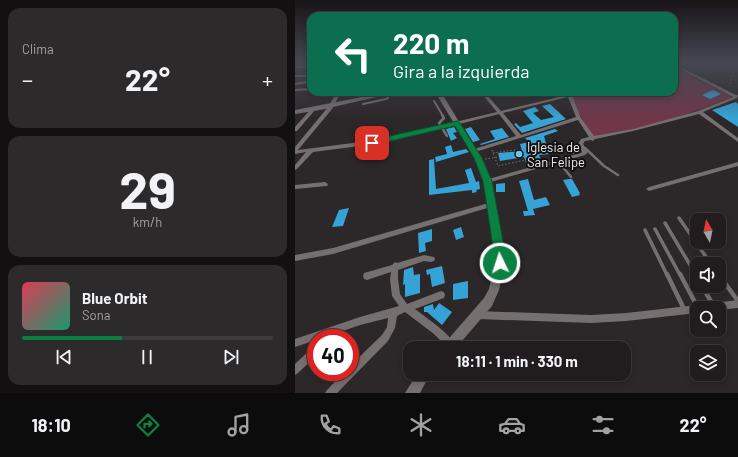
<!DOCTYPE html>
<html lang="es">
<head>
<meta charset="utf-8">
<style>
  :root { --surface:#211d1e; --page:#2d2a2b; --text:#f1f3f6; --muted:#a2a2a4; --line:#3e3b3c; --accent:#0b8043 }
  body { margin:0; font-family:Barlow,sans-serif; background:var(--page); color:var(--text); height:100vh; display:flex; flex-direction:column; font-size:15px; white-space:nowrap }
  * { box-sizing:border-box; margin:0 }
  p { font-size:13px; color:var(--muted) }
  .icon { flex:none; width:22px; height:22px; fill:none; stroke:currentColor; stroke-width:2; stroke-linecap:round; stroke-linejoin:round }
  .map { position:relative; flex:1; overflow:hidden }
  .drawer { display:flex; flex-direction:column; gap:8px; padding:8px; background:#121010; width:295px }
  .drawer>* { flex:none }
  .top-card { position:absolute; left:12px; top:12px; width:371px; height:84px; border-radius:12px; box-shadow:0 2px 6px #0003,0 0 0 1px var(--line); background:#0b6e4f; color:#fff; overflow:hidden }
  .needle { width:26px; rotate:351deg }
  .tools { position:absolute; left:395px; top:213px; display:grid; gap:8px }
  .tools a { display:grid; place-items:center; width:36px; height:36px; border-radius:8px; background:var(--surface); box-shadow:0 2px 6px #0003,0 0 0 1px var(--line); font-size:20px }
  .speed { position:absolute; left:12px; top:329px; display:flex; gap:8px; font-size:20px; font-weight:700; text-align:center }
  .speed>* { display:grid; place-content:center; width:52px; height:52px; border-radius:50%; background:var(--surface); box-shadow:0 2px 6px #0003,0 0 0 1px var(--line); line-height:1 }
  .speed .limit { border:6px solid #d22; background:#fff; color:#111 }
  .pin { position:absolute; display:grid; place-items:center; width:34px; height:34px; color:#fff; margin:-17px; border-radius:8px; box-shadow:0 2px 6px #0006 }
  .me { position:absolute; width:44px; margin:-22px; rotate:356deg; stroke-linejoin:round; filter:drop-shadow(0 0 3px #0008) }
  .turn { display:flex; align-items:center; gap:14px; height:84px; padding:0 20px; font-size:18px }
  .turn .icon { width:52px; height:52px; stroke-width:2.5 }
  .turn b { display:block; font-size:28px; line-height:34px }
  .big { font-size:30px; font-weight:700; line-height:1.1 }
  .drawer .widget { flex:1; display:flex; flex-direction:column; justify-content:center; gap:6px; min-width:0; padding:0 14px; border-radius:12px; background:var(--page) }
  .drawer .dial { align-items:center; gap:0 }
  .dial b { font-size:52px; line-height:1 }
  .song { display:flex; align-items:center; gap:12px }
  .cover { width:48px; height:48px; border-radius:6px; background:linear-gradient(135deg,hsl(350 70% 55%),hsl(160 70% 35%)) }
  .played { height:4px; border-radius:2px; background:linear-gradient(90deg,var(--accent) 40%,var(--line) 40%) }
  .keys { display:flex; justify-content:space-around; direction:ltr }
  .heat { display:flex; justify-content:space-between; align-items:center; font-size:22px; direction:ltr }
  .trip { position:absolute; left:108px; top:341px; width:228px; height:40px; border-radius:12px; background:var(--surface); box-shadow:0 2px 6px #0003,0 0 0 1px var(--line); font-weight:700; line-height:40px; text-align:center }
  .menu { display:flex; height:64px; justify-content:space-around; align-items:center; background:#0d0c0c; color:var(--muted) }
  .menu .icon { width:28px; height:28px }
  .menu .current { color:var(--accent) }
  .menu b { font-size:18px; color:var(--text) }
  main { display:flex; flex:1; min-height:0 }
  .map>svg:first-child { display:block }
</style>
</head>
<body>
<main>
<section class="drawer">
<div class="widget"><p>Clima</p>
<div class="heat"><a>−</a><b class="big">22°</b><a>+</a></div>
</div>
<div class="widget dial"><b>29</b><p>km/h</p></div>
<div class="widget">
<div class="song"><i class="cover"></i><div><b>Blue Orbit</b><p>Sona</p></div></div>
<div class="played"></div>
<div class="keys"><svg class="icon" aria-label="previous" viewBox="0 0 24 24"><path d="M18 5L8 12l10 7zM5 5v14"/></svg><svg class="icon" aria-label="pause" viewBox="0 0 24 24"><path d="M8 5v14M16 5v14"/></svg><svg class="icon" aria-label="next" viewBox="0 0 24 24"><path d="M6 5l10 7-10 7zM19 5v14"/></svg></div>
</div>
</section>
<div class="map">
<svg width="443" height="393" viewBox="0 0 443 393">
  <rect width="100%" height="100%" fill="#2c2728"/>
  <path fill="#703749" d="M 379,67 L 437,97 C 393,116 347,128 300,138 L 294,132 L 275,96 L 291,92 L 379,92 Z"/>
  <path fill="#35a3d5" d="M 418,90 L 426,94 L 415,99 L 407,95 Z
    M 441,102 L 443,104 L 443,127 L 417,110 Z
    M 255,104 L 271,119 L 227,133 L 219,124 L 221,123 L 225,127 L 238,123 L 228,111 L 240,107 L 244,111 L 238,113 L 246,120 L 259,117 L 247,106 Z
    M 159,127 L 162,132 L 158,133 L 162,138 L 156,141 L 151,129 Z
    M 176,127 L 185,140 L 178,142 L 170,129 Z
    M 207,128 L 214,137 L 186,145 L 185,144 L 200,139 L 195,131 Z
    M 260,129 L 263,131 L 249,136 L 254,154 L 244,155 L 247,163 L 232,165 L 229,157 L 205,161 L 203,153 L 227,151 L 225,144 L 234,142 L 230,138 Z
    M 279,143 L 285,151 L 285,152 L 278,154 L 271,145 Z
    M 156,145 L 158,152 L 171,149 L 174,152 L 141,162 L 140,157 L 152,154 L 150,147 Z
    M 139,159 L 141,189 L 174,183 L 170,170 L 176,168 L 181,182 L 184,181 L 185,189 L 181,190 L 182,192 L 177,193 L 177,190 L 134,195 L 134,160 Z
    M 233,179 L 239,200 L 251,197 L 255,205 L 238,209 L 240,215 L 229,216 L 228,211 L 233,211 L 224,181 Z
    M 274,179 L 277,179 L 285,193 L 284,193 L 285,195 L 277,197 L 268,180 Z
    M 210,183 L 210,192 L 201,192 L 201,184 Z
    M 54,208 L 48,226 L 37,227 L 44,210 Z
    M 166,227 L 169,237 L 161,240 L 158,230 Z
    M 137,229 L 137,241 L 130,243 L 131,251 L 124,253 L 123,233 Z
    M 147,266 L 150,283 L 137,287 L 135,274 L 132,275 L 131,270 Z
    M 118,267 L 119,275 L 125,274 L 125,293 L 110,297 L 110,284 L 108,285 L 109,270 Z
    M 173,281 L 173,298 L 158,300 L 158,284 Z
    M 144,303 L 157,312 L 147,325 L 132,312 L 129,312 L 129,307 L 138,304 L 139,310 Z"/>
  <g fill="none" stroke-linecap="round" stroke-linejoin="round">
    <path stroke="#746f70" stroke-width="1" stroke-dasharray="1.5 2" stroke-linecap="butt" d="M 435,84 L 440,63
      M 197,150 L 203,166 L 230,160
      M 198,153 L 226,149
      M 190,159 L 204,157"/>
    <path stroke="#756f70" stroke-width="2" d="M 53,92 L 52,96 L 69,94
      M 139,101 L 148,116
      M 68,104 L 91,99 L 93,98 L 92,94"/>
    <path stroke="#756f70" stroke-width="2.5" d="M 147,115 L 149,118 L 144,123 L 152,136
      M 290,148 L 309,166 L 323,175
      M 263,161 L 276,177"/>
    <path stroke="#756f70" stroke-width="3.5" d="M 384,218 L 416,264
      M 370,223 L 401,275
      M 360,229 L 385,275
      M 350,230 L 372,275"/>
    <path stroke="#756f70" stroke-width="4.5" d="M 372,274 L 389,309
      M 385,274 L 403,308
      M 400,274 L 402,278
      M 424,275 L 443,301
      M 407,286 L 418,305"/>
    <path fill="#756f70" fill-rule="evenodd" d="M 379,64 L 441,95 L 443,95 L 442,98 L 408,112 L 443,138 L 443,142 L 404,114 L 338,131 L 300,139 L 298,141 L 296,140 L 290,141 L 288,144 L 293,152 L 290,155 L 192,183 L 189,181 L 190,180 L 286,153 L 287,152 L 283,144 L 286,139 L 294,137 L 283,120 L 180,152 L 176,152 L 176,150 L 221,136 L 204,114 L 89,143 L 18,152 L 2,169 L 0,170 L 0,165 L 11,152 L 0,154 L 0,147 L 33,107 L 42,92 L 46,92 L 37,109 L 3,150 L 89,139 L 202,112 L 187,94 L 188,92 L 192,92 L 191,94 L 206,111 L 272,95 L 271,93 L 272,92 L 274,92 L 276,94 L 285,92 L 292,92 L 277,96 L 286,118 L 299,136 L 338,129 L 403,111 L 438,97 L 379,66 ZM 273,97 L 281,117 L 226,135 L 208,113 Z
      M 0,66 L 16,66 L 16,68 L 0,68 Z
      M 0,75 L 16,75 L 16,80 L 12,83 L 0,85 L 0,83 L 10,81 L 15,77 L 0,77 Z
      M 16,88 L 16,90 L 0,91 L 0,89 Z
      M 16,109 L 20,110 L 2,131 L 0,131 L 0,127 Z
      M 443,162 L 443,166 L 354,191 L 351,189 L 354,187 Z
      M 30,182 L 33,184 L 32,186 L 0,189 L 0,185 Z
      M 197,202 L 199,202 L 200,204 L 199,206 L 38,254 L 0,261 L 0,255 L 38,248 Z
      M 129,255 L 139,257 L 140,259 L 139,261 L 136,262 L 129,261 L 103,270 L 103,279 L 105,294 L 112,304 L 146,291 L 149,292 L 150,295 L 149,298 L 120,309 C 130,317 155,333 160,345 L 159,348 L 153,348 L 139,334 L 110,312 L 102,316 L 100,328 L 93,341 L 42,393 L 30,393 L 32,390 L 49,372 L 55,372 L 55,366 L 87,335 L 92,327 L 93,318 L 65,325 L 28,338 L 21,338 L 21,340 L 0,347 L 0,339 L 65,317 L 104,306 L 97,296 L 95,279 L 96,272 L 72,280 L 69,279 L 68,276 L 69,273 L 97,265 L 100,262 L 102,263 Z
      M 443,300 L 443,308 L 424,310 L 424,308 L 407,308 L 408,305 L 411,304 Z
      M 402,305 L 405,306 L 406,308 L 402,308 L 402,313 L 331,321 L 296,323 L 183,319 L 180,318 L 179,315 L 180,312 L 183,311 L 296,315 L 331,313 Z
      M 21,345 L 21,356 L 3,373 L 0,375 L 0,364 L 18,347 Z"/>
    <path fill="#756f70" fill-rule="evenodd" d="M 93,92 L 103,92 L 25,110 L 0,114 L 0,110 Z
      M 140,92 L 146,92 L 186,158 L 196,181 L 209,247 L 210,263 L 204,290 L 197,306 L 161,348 L 147,348 L 149,344 L 189,298 L 194,289 L 200,263 L 199,247 L 188,181 L 180,158 Z
      M 122,374 L 135,374 L 125,393 L 110,393 Z"/>
  </g>
  <linearGradient id="sky" x2="0" y2="1"><stop stop-color="#181516"/><stop offset="0.53" stop-color="#454753"/><stop offset="1" stop-color="#454753" stop-opacity="0"/></linearGradient>
  <rect width="443" height="118" fill="url(#sky)"/>
  <path fill="#0b8043" stroke="#07532c" d="M 162,121 L 165,123 L 187,158 L 197,181 L 209,247 L 210,263 L 209,267 L 205,269 L 201,267 L 188,181 L 179,158 L 160,126 L 77,145 L 74,143 L 77,140 Z"/>
  <circle fill="#6ac3f1" stroke="#131111" stroke-width="1.5" cx="224" cy="154" r="4"/>
  <g text-anchor="middle" stroke-width="4" stroke-linejoin="round" paint-order="stroke">
    <g font-size="13" fill="#f0edee" stroke="#131111" text-anchor="start">
      <text x="232" y="152">Iglesia de<tspan x="232" dy="15">San Felipe</tspan></text>
    </g>
  </g>
</svg>
<div class="tools">
<a><svg class="needle" viewBox="-14 -14 28 28"><path d="M0-13l5 13h-10z" fill="#e53935"/><path d="M0 13l5-13h-10z" fill="#a2a2a4"/></svg></a>
<a><svg class="icon" aria-label="sound" viewBox="0 0 24 24"><path d="M4 9h4l5-4v14l-5-4H4zM17 9q2 3 0 6"/></svg></a>
<a><svg class="icon" aria-label="search" viewBox="0 0 24 24"><circle cx="10" cy="10" r="6"/><path d="M15 15l6 6"/></svg></a>
<a><svg class="icon" aria-label="layers" viewBox="0 0 24 24"><path d="M12 4l9 5-9 5-9-5zM3 14l9 5 9-5"/></svg></a>
</div>
<div class="speed"><div class="limit">40</div></div>
<div class="pin" style="left:77px;top:143px;background:#d93025"><svg class="icon" aria-label="arrive" viewBox="0 0 24 24"><path d="M6 21V4h12l-3 4 3 4H6"/></svg></div>
<svg class="me" style="left:205px;top:263px" viewBox="-20 -20 40 40"><circle r="17" fill="#0b8043" stroke="#fff" stroke-width="3"/><path d="M0-11L8 9 0 5-8 9z" fill="#fff"/></svg>
<div class="trip">18:11 · 1 min · 330 m</div>
<div class="top-card">
<div class="turn"><svg class="icon" aria-label="left" viewBox="0 0 24 24"><path d="M17 20v-9H6M10 6l-5 5 5 5"/></svg><div><b>220 m</b>Gira a la izquierda</div></div>
</div>
</div>
</main>
<nav class="menu">
<b>18:10</b>
<svg class="icon current" aria-label="directions" viewBox="0 0 24 24"><path d="M12 3l9 9-9 9-9-9zM9 14v-3h6M13 9l2 2-2 2"/></svg>
<svg class="icon" aria-label="music" viewBox="0 0 24 24"><path d="M9 18V5l10-2v13"/><circle cx="6" cy="18" r="3"/><circle cx="16" cy="16" r="3"/></svg>
<svg class="icon" aria-label="phone" viewBox="0 0 24 24"><path d="M5 4h4l2 5-3 2q2 4 5 5l2-3 5 2v4C11 20 4 13 5 4z"/></svg>
<svg class="icon" aria-label="climate" viewBox="0 0 24 24"><path d="M12 3v18M4 7l16 10M4 17L20 7"/></svg>
<svg class="icon" aria-label="car" viewBox="0 0 24 24"><path d="M5 17H2v-5l4-1 3-4h7l3 4 3 1v5h-3M9 17h6M6 11h13"/><circle cx="7" cy="17" r="2"/><circle cx="17" cy="17" r="2"/></svg>
<svg class="icon" aria-label="filters" viewBox="0 0 24 24"><path d="M4 7h16M4 17h16"/><circle cx="9" cy="7" r="2"/><circle cx="15" cy="17" r="2"/></svg>
<b>22°</b>
</nav>
</body>
</html>
